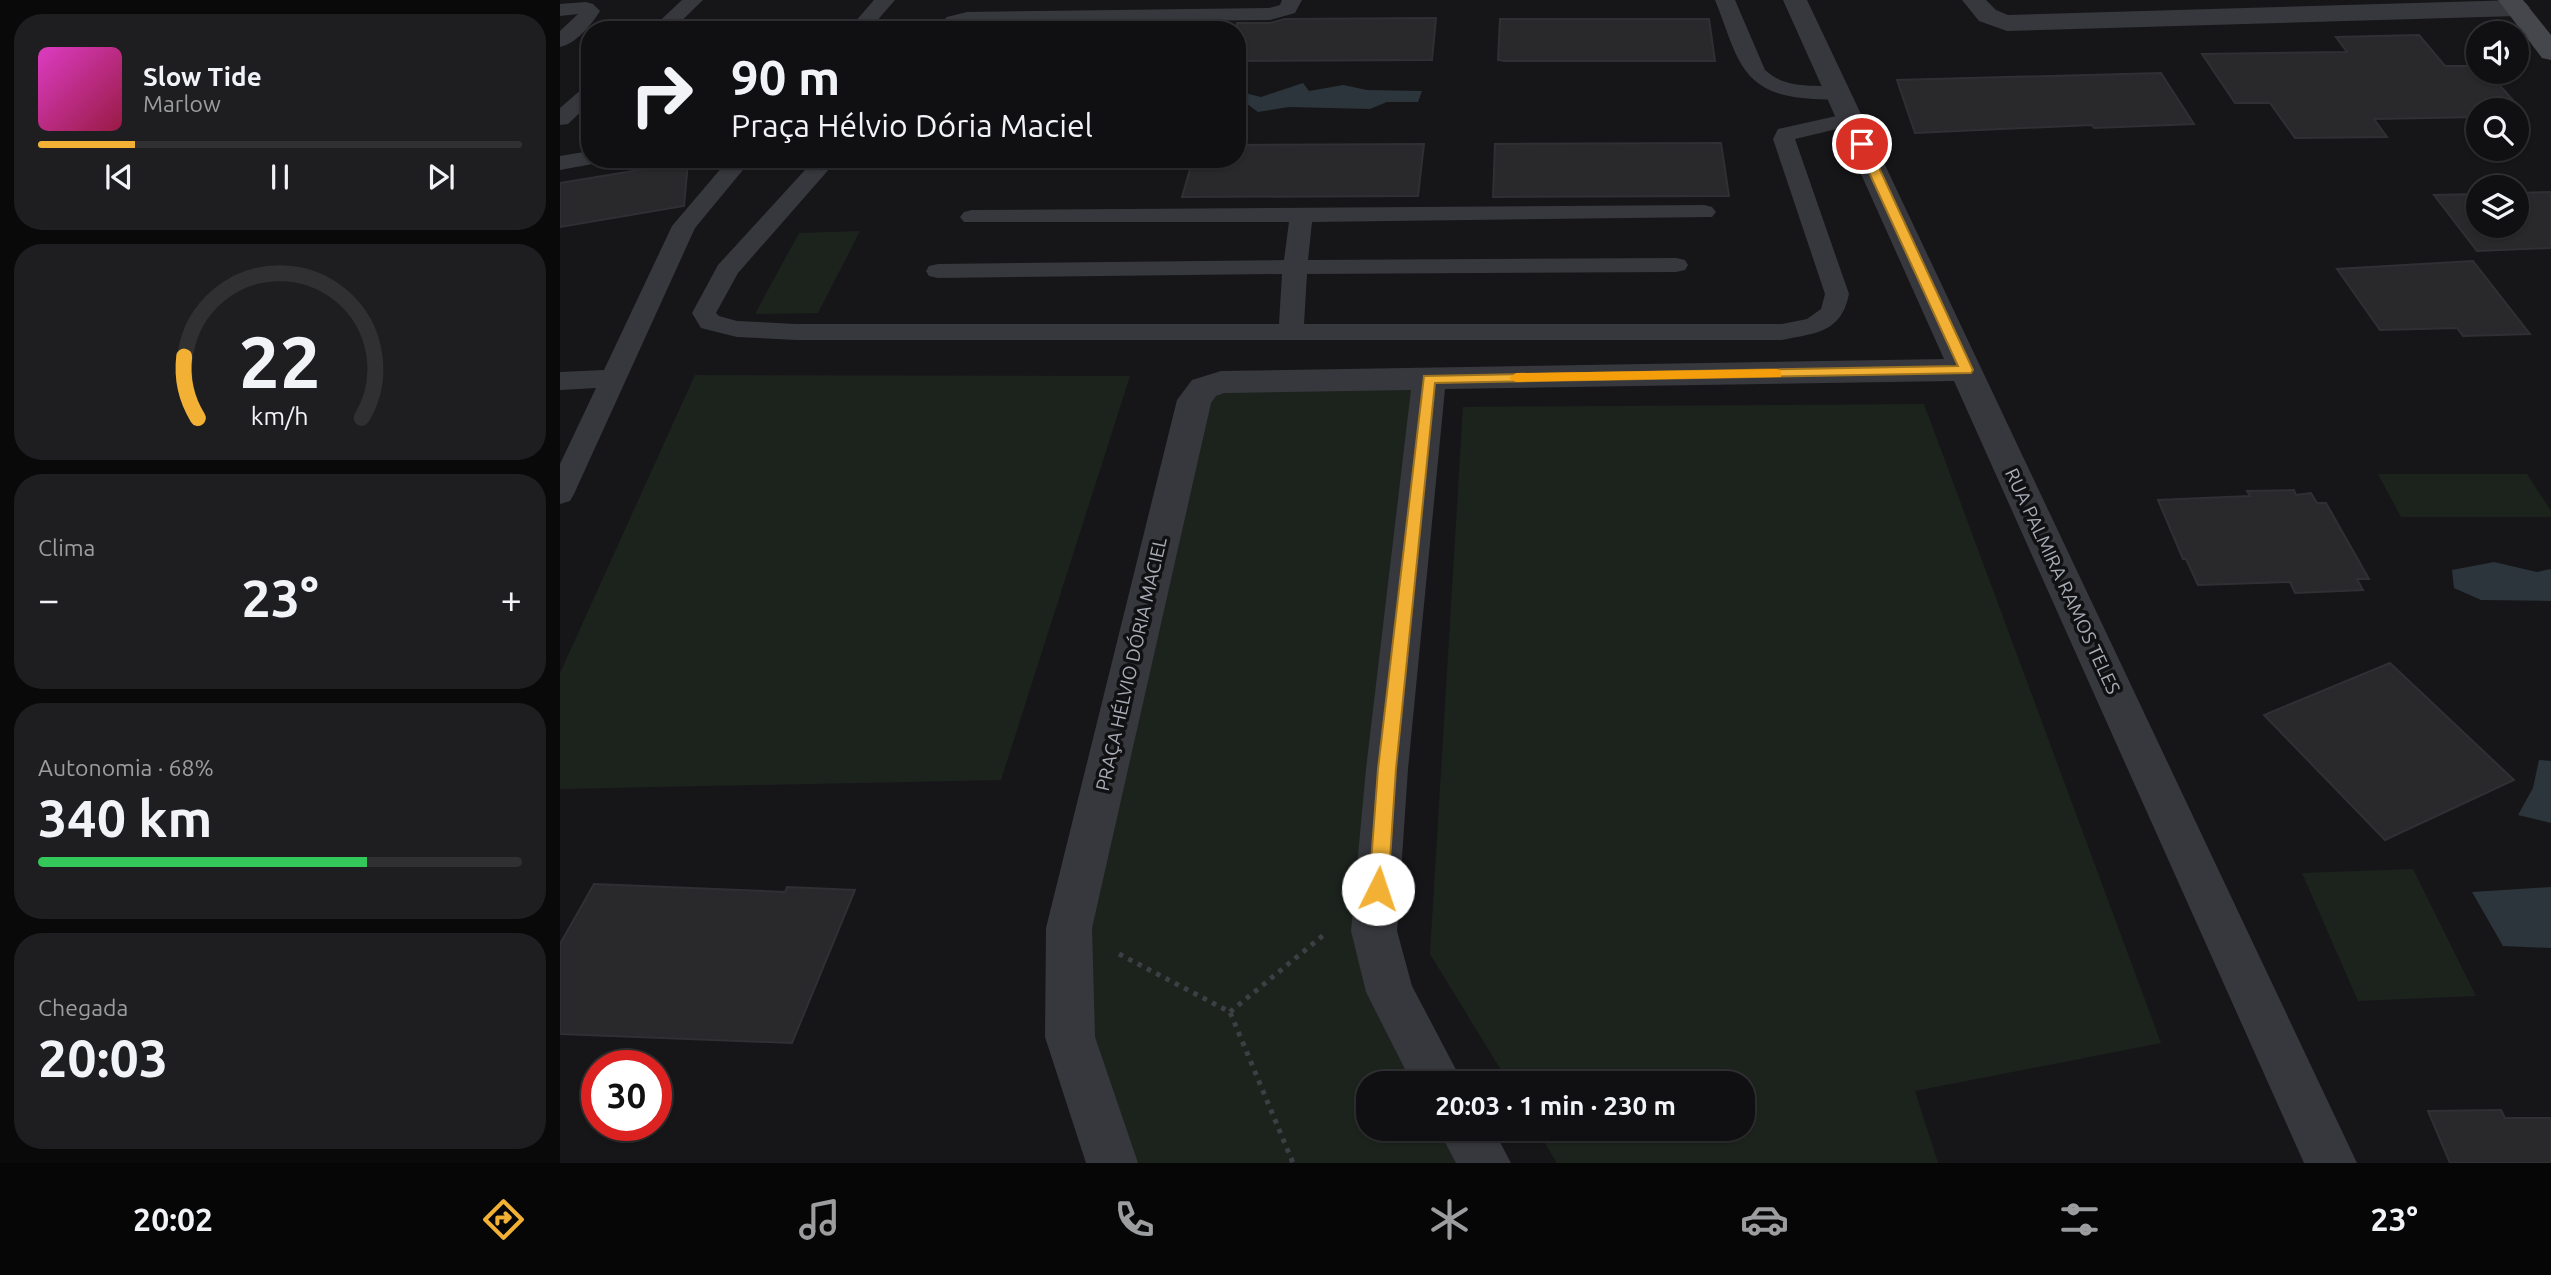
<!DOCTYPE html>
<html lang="pt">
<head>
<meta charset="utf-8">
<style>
  :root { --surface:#101012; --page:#1e1e20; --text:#f1f3f6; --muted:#9c9d9f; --line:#303032; --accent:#f2b134 }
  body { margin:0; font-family:Ubuntu,sans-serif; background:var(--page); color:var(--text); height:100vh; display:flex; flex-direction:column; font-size:26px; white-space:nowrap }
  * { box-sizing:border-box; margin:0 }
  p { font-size:23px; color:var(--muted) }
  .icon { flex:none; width:38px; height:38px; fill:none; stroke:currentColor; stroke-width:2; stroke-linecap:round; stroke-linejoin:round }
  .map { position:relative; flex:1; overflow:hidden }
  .sheet { display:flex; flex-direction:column; gap:14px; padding:14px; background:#09090a; width:560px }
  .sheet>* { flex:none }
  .banner { position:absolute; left:21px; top:21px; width:665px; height:147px; border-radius:28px; box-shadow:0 2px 5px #0004,0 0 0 2px var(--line); background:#101012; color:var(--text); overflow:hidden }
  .controls { position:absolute; left:1906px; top:21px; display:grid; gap:14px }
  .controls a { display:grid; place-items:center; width:63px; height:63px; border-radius:50%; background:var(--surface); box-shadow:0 2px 5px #0004,0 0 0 2px var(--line); font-size:35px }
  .speed { position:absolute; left:21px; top:1050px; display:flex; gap:14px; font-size:35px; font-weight:700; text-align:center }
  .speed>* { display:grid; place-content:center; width:91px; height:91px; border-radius:50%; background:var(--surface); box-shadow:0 2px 5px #0004,0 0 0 2px var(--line); line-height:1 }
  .speed .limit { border:10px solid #d22; background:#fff; color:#111 }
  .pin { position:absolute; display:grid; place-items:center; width:60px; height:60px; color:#fff; margin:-30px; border:4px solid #fff; border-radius:50%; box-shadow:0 2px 7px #0007 }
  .me { position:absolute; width:77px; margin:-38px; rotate:4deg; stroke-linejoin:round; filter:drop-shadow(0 0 5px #0008) }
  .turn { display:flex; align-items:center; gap:24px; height:147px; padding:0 35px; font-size:32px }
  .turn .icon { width:91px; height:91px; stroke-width:2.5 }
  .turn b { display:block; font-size:49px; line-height:60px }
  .big { font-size:52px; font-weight:600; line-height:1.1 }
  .sheet .widget { flex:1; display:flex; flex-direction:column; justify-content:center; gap:10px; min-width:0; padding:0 24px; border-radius:28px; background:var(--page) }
  .sheet .dial { align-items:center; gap:0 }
  .dial svg { height:182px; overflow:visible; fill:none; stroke:var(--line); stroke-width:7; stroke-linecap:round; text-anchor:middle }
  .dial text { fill:var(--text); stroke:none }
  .song { display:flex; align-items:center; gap:21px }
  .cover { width:84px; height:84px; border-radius:10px; background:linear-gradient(135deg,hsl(310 70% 55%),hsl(340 70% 35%)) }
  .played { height:7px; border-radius:4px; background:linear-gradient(90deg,var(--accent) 20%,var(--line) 20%) }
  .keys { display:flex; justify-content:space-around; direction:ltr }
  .heat { display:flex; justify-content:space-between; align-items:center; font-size:38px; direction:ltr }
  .charge { height:10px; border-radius:5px; background:linear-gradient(90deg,#34c759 68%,var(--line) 0) }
  .trip { position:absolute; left:796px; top:1071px; width:399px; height:70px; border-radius:28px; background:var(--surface); box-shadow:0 2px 5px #0004,0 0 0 2px var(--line); font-weight:600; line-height:70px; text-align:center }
  .menu { display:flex; height:112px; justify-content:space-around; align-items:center; background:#060607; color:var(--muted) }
  .menu .icon { width:49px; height:49px }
  .menu .current { color:var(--accent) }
  .menu b { font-size:32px; color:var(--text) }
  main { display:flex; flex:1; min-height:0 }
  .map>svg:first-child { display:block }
</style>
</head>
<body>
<main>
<section class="sheet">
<div class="widget">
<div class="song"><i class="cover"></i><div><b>Slow Tide</b><p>Marlow</p></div></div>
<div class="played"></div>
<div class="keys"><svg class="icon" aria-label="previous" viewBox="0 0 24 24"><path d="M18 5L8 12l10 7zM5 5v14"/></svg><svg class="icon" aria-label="pause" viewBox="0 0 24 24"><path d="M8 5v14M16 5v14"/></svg><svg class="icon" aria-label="next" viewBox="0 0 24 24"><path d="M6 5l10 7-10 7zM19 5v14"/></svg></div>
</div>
<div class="widget dial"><svg viewBox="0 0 100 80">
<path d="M14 69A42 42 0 1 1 86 69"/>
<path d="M14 69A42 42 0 0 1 8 42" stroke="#f2b134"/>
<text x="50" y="56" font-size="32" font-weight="700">22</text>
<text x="50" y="72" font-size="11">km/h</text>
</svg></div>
<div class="widget"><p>Clima</p>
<div class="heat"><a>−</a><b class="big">23°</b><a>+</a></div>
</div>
<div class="widget"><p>Autonomia · 68%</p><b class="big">340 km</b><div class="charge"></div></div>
<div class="widget"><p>Chegada</p><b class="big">20:03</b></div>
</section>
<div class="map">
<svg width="1991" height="1163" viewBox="0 0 1991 1163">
  <rect width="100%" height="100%" fill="#161618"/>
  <path fill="#1c231d" d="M 300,231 L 258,313 L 195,314 L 239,233 Z
    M 135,375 L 570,376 L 441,780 L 0,789 L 0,673 Z
    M 862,386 L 796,946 L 877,1083 L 808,1083 L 808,1129 L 904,1129 L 924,1163 L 566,1163 L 530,1041 L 524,929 L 644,404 L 667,389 Z
    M 1364,404 L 1601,1043 L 1355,1091 L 1378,1163 L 997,1163 L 976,1129 L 1183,1129 L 1183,1083 L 949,1083 L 870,954 L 903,407 Z
    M 1967,474 L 1991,511 L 1991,517 L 1841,517 L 1818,474 Z
    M 1853,869 L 1916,996 L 1798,1001 L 1742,873 Z"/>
  <path fill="#2c353c" d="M 743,83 L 749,91 L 783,85 L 807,90 L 862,91 L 858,102 L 827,102 L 810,109 L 729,107 L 698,112 L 682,100 L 677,101 L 677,91 L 701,97 Z
    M 1934,562 L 1977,572 L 1991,569 L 1991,601 L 1921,600 L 1894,588 L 1892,570 Z
    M 1979,760 L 1991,761 L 1991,823 L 1958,815 L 1973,788 Z
    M 1991,887 L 1991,948 L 1943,946 L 1912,892 Z"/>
  <path fill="#29292c" stroke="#303034" stroke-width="2" d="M 876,18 L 872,60 L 677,61 L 677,23 L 710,23 L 725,19 Z
    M 940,19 L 1149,19 L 1155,61 L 944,61 L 938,60 Z
    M 1859,35 L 1885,66 L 1918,66 L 1918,72 L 1928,72 L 1967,116 L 1956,117 L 1956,110 L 1918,110 L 1918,117 L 1814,119 L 1827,137 L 1735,138 L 1710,103 L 1675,103 L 1642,54 L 1787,52 L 1776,37 Z
    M 1601,73 L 1634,124 L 1534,128 L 1532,125 L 1355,133 L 1337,80 Z
    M 1161,143 L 1169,196 L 933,197 L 935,144 Z
    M 864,144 L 858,196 L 622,197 L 633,159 L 677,159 L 677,145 Z
    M 128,162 L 124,206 L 0,227 L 0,183 Z
    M 1991,192 L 1991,248 L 1917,251 L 1874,195 L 1918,194 L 1918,226 L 1956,226 L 1956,193 Z
    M 1913,261 L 1970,334 L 1903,336 L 1897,328 L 1820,330 L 1777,269 Z
    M 1734,490 L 1736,495 L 1751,493 L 1757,503 L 1766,503 L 1809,579 L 1797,579 L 1803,590 L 1735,593 L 1730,582 L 1638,585 L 1626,559 L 1623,559 L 1598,500 L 1690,496 L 1687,491 Z
    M 1830,663 L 1954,780 L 1825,840 L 1704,715 Z
    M 34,884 L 225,892 L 227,887 L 295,890 L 232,1043 L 0,1034 L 0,944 Z
    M 1941,1110 L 1945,1118 L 1991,1118 L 1991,1163 L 1890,1163 L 1868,1111 Z"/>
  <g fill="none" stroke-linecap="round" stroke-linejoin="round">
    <path stroke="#3d3f44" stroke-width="5" stroke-dasharray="4.5 6" stroke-linecap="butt" d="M 559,954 L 670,1012 L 733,1163
      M 670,1012 L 766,933"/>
    <path fill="#37383d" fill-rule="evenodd" d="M 122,0 L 143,0 L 112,30 L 90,30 Z
      M 314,0 L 335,0 L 309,30 L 288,30 Z
      M 722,0 L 742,0 L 735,13 L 710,20 L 418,23 C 401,24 389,30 372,30 L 387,17 L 407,12 L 709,8 L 720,5 Z
      M 1155,0 L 1175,0 L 1205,70 C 1229,92 1257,82 1285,89 L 1288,93 L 1285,97 C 1272,101 1256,99 1242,98 C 1178,92 1176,51 1155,0 Z
      M 26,2 L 33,4 L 40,11 C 31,25 17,43 0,47 L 0,31 L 18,14 L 0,16 L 0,4 Z
      M 30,86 L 30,103 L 8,124 L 0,125 L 0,108 L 23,88 Z
      M 1290,113 L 1298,114 L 1301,119 L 1298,124 L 1235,139 L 1289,294 C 1281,333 1256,333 1222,340 L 236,340 L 177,337 L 141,328 L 132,313 L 158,265 L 255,159 L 278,159 L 178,273 L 156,313 L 159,316 L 177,321 L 236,324 L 719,324 L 722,274 L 378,278 L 369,276 L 366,271 L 369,266 L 378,264 L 724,260 L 729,222 L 404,222 L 400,217 L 404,212 L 412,210 L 1144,205 L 1152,207 L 1156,212 L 1152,217 L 752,222 L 748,260 L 1116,258 L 1125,260 L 1128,265 L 1125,270 L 1116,272 L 747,274 L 744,324 L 1222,324 L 1247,319 L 1261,309 L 1265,294 L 1213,139 L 1218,129 Z
      M 30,151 L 30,159 L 40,159 L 38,163 L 0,170 L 0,156 Z
      M 169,159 L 192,159 L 135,228 L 14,494 L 10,501 L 0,504 L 0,464 L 36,388 L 0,390 L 0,372 L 44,370 L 112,226 Z"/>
    <path fill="#37383d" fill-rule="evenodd" d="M 1223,0 L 1247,0 L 1797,1163 L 1744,1163 L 1394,381 L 885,389 L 848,769 L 837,931 L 852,986 L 903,1083 L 852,1083 L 806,992 L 791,931 L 806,769 L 851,390 L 664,393 L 656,396 L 651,403 L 532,928 L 535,1037 L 578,1163 L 526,1163 L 485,1037 L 486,928 L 617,400 L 632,380 L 661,371 L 1384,359 Z
      M 1402,0 L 1426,0 L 1436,10 L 1448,15 L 1957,0 L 1966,3 L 1970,8 L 1966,13 L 1957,16 L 1447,31 L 1419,21 Z
      M 878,1129 L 933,1129 L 951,1163 L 896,1163 Z"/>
    <path fill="#45474d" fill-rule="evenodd" d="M 1938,0 L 1963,0 L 1991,35 L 1991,60 L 1982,58 Z"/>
  </g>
  <path fill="#f2b134" stroke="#9d7322" stroke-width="2" d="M 1302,140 L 1308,144 L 1413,370 L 1411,373 L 875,383 L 836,769 L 828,889 L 825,895 L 818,897 L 812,895 L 809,889 L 818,769 L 864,376 L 1398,366 L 1296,144 Z"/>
  <path fill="#f59e0b" d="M 1216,369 L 1221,370 L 1221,377 L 956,382 L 949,378 L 956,373 Z"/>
  <g text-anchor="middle" stroke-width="7" stroke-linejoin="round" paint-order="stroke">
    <g font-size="19" fill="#a8adb8" stroke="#111113">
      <text transform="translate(1503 581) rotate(65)" y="7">RUA PALMIRA RAMOS TELES</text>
      <text transform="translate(571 664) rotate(-77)" y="7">PRAÇA HÉLVIO DÓRIA MACIEL</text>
    </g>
  </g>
</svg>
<div class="controls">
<a><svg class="icon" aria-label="sound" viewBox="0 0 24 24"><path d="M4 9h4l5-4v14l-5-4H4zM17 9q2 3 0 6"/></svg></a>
<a><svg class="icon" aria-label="search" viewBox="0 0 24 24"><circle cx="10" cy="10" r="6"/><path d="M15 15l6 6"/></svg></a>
<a><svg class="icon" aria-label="layers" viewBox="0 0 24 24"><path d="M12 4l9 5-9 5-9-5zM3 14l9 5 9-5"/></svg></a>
</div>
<div class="speed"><div class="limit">30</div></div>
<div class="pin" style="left:1302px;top:144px;background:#d93025"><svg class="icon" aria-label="arrive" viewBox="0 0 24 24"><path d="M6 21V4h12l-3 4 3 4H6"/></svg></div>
<svg class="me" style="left:818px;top:889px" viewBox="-20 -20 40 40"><circle r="19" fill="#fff"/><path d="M0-13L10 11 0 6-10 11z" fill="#f2b134"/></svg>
<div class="trip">20:03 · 1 min · 230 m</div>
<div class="banner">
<div class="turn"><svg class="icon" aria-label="right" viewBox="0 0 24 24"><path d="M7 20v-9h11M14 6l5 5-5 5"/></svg><div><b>90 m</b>Praça Hélvio Dória Maciel</div></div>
</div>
</div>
</main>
<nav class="menu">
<b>20:02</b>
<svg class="icon current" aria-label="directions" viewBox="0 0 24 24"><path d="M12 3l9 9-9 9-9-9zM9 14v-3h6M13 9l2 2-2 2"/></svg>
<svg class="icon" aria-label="music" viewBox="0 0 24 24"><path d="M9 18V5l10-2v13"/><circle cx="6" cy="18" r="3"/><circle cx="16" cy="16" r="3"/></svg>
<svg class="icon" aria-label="phone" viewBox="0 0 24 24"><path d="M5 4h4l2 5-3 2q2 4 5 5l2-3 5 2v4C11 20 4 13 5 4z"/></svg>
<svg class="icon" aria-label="climate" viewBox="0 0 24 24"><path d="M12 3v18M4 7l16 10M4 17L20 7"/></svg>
<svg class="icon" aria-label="car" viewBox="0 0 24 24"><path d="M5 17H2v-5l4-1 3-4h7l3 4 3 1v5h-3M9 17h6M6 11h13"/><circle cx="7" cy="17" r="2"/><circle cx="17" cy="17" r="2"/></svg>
<svg class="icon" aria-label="filters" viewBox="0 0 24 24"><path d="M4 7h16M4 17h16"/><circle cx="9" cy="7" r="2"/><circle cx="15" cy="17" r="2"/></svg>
<b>23°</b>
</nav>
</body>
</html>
